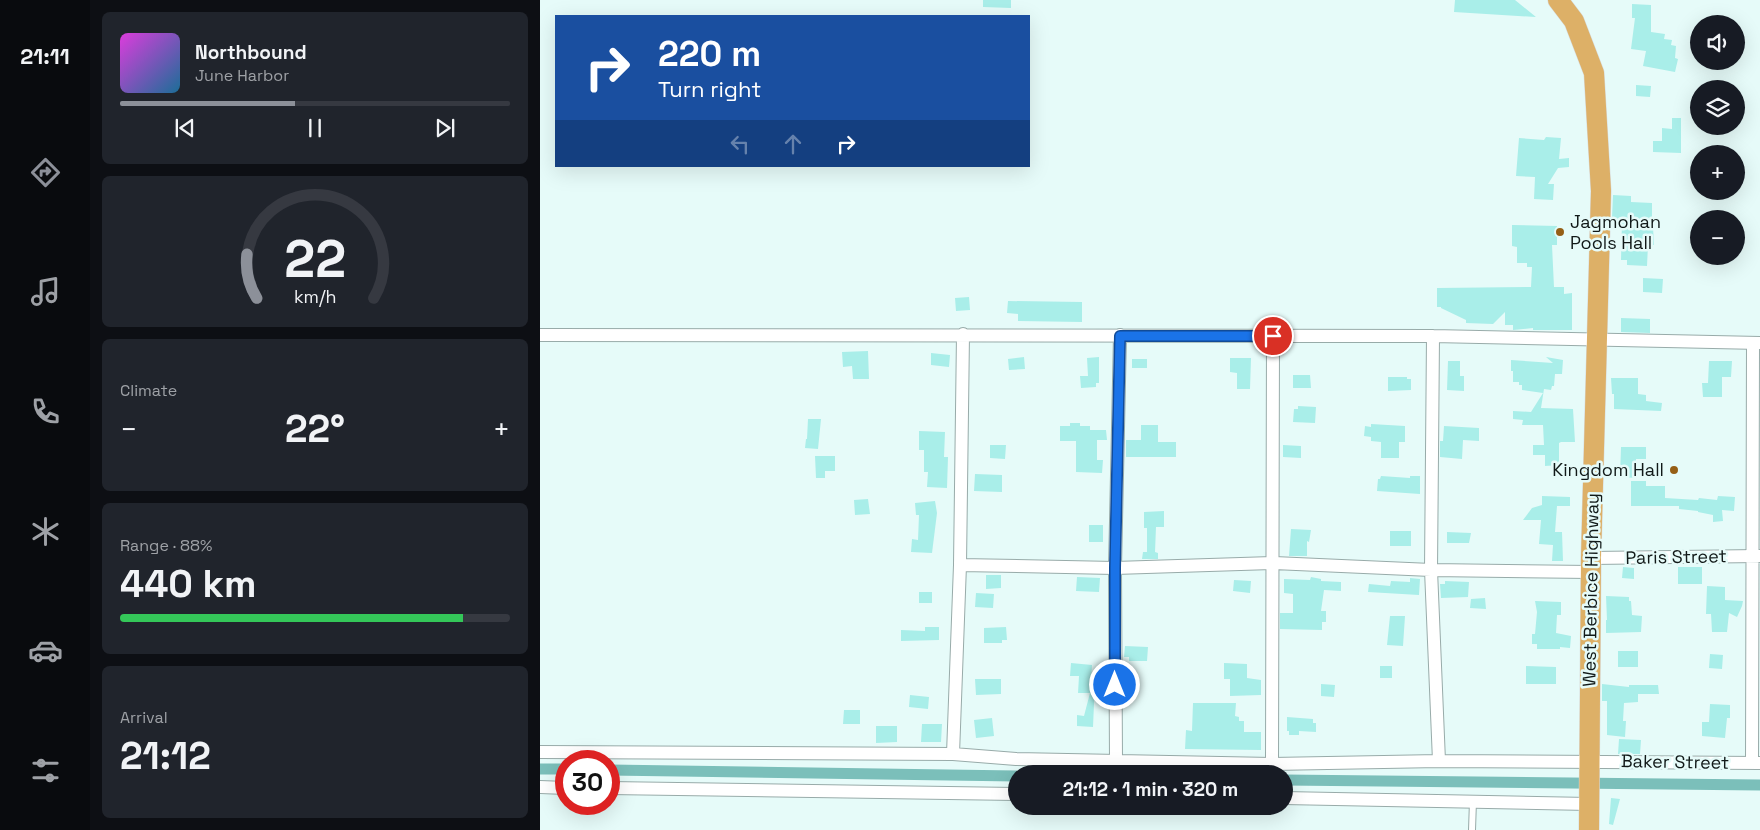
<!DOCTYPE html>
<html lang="en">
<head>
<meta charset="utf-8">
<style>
  :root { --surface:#171b24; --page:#20242c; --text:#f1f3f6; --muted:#9ea1a6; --line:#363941; --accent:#8c9099 }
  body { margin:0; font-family:"Space Grotesk",sans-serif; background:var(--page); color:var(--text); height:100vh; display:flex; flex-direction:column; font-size:19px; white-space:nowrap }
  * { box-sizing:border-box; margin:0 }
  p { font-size:16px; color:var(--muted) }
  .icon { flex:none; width:28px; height:28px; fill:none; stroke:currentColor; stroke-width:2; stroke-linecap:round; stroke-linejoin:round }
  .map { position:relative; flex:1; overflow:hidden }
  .panel { display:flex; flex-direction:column; gap:12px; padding:12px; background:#0d0f14; width:450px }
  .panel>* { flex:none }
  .hud { position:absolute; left:15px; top:15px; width:475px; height:152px; border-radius:0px; box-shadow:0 5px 20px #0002; background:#1a4fa0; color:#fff; overflow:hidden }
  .tools { position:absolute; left:1150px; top:15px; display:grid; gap:10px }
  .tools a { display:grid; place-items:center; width:55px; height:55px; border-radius:50%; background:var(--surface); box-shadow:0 5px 20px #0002; font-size:25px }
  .speed { position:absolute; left:15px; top:750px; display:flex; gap:10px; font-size:25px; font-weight:700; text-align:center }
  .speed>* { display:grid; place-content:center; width:65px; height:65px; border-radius:50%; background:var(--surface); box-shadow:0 5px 20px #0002; line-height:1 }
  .speed .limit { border:8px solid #d22; background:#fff; color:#111 }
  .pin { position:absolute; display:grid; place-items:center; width:42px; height:42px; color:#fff; margin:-21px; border:2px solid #fff; border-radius:50%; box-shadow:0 1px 5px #0007 }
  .me { position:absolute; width:55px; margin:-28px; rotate:0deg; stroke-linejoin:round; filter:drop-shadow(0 0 4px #0008) }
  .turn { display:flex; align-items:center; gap:18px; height:105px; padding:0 20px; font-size:22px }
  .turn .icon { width:65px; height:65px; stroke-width:2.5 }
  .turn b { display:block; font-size:35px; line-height:42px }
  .lanes { display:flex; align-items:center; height:48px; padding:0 20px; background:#0003; justify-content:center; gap:25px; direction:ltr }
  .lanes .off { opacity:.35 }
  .big { font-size:38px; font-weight:600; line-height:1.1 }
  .panel .card { flex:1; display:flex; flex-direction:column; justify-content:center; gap:8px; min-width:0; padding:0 18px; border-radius:8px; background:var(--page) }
  .panel .dial { align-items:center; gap:0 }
  .dial svg { height:130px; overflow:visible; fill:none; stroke:var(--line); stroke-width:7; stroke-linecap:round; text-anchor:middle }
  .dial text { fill:var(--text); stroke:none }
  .song { display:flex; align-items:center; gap:15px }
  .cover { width:60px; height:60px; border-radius:8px; background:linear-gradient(135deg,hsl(300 70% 55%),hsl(200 70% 35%)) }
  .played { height:5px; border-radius:2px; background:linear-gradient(90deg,var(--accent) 45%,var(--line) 45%) }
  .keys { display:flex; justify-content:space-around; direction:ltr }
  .heat { display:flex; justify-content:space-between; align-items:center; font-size:28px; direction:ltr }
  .charge { height:8px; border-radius:4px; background:linear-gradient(90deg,#34c759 88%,var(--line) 0) }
  .trip { position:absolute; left:468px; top:765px; width:285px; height:50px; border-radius:25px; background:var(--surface); box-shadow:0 5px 20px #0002; font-weight:600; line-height:50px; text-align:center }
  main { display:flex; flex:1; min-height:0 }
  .menu { display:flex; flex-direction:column; width:90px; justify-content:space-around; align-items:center; background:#090b0e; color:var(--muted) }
  .menu .icon { width:35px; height:35px }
  .menu .selected { color:var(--accent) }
  .menu b { font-size:22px; color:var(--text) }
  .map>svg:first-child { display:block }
</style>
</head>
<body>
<main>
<nav class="menu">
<b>21:11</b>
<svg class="icon selected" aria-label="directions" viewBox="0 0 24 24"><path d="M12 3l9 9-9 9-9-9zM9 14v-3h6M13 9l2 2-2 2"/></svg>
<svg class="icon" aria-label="music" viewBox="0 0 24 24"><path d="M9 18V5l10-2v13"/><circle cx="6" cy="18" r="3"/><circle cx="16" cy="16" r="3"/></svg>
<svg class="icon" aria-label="phone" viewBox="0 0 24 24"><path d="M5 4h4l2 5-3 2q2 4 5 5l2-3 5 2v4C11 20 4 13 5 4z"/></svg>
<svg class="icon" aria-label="climate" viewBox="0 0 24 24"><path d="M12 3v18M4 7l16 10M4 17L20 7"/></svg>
<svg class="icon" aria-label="car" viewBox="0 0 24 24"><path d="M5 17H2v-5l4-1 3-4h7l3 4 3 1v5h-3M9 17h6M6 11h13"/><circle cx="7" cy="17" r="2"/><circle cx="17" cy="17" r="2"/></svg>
<svg class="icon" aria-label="filters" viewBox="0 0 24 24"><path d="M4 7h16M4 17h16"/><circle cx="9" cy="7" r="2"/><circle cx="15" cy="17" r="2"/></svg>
</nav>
<section class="panel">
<div class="card">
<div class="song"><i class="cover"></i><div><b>Northbound</b><p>June Harbor</p></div></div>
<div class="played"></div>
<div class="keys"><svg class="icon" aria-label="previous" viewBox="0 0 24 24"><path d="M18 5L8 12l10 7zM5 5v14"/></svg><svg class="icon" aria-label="pause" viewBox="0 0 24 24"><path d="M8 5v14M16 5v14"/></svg><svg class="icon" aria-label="next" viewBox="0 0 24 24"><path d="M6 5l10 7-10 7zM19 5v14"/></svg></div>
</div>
<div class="card dial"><svg viewBox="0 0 100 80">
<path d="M14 69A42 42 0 1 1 86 69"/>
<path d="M14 69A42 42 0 0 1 8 42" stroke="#8c9099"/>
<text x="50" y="56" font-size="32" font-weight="700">22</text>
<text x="50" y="72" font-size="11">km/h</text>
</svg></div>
<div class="card"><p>Climate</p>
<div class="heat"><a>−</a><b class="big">22°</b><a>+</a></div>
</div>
<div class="card"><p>Range · 88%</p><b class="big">440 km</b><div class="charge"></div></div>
<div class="card"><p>Arrival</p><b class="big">21:12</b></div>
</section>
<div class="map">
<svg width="1220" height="830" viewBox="0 0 1220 830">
  <rect width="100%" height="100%" fill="#e6fbf9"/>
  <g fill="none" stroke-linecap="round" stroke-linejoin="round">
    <path stroke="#7bbfba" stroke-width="11" d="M 0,769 L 26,769
      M 69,770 L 476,776
      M 744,780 L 1220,785"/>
  </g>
  <path fill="#a9eee9" d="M 443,0 L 471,0 L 471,8 L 443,7 Z
    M 915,0 L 975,0 L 996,17 L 914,12 Z
    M 1092,4 L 1111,5 L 1111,32 L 1125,34 L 1124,39 L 1132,40 L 1131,45 L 1136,46 L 1135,58 L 1138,59 L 1135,72 L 1103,66 L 1106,51 L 1091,49 L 1095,18 L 1092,18 Z
    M 1096,85 L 1111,86 L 1110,97 L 1096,96 Z
    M 1132,118 L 1141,118 L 1141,153 L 1113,152 L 1113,141 L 1122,141 L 1122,128 L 1132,129 Z
    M 1006,137 L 1021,138 L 1019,159 L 1029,158 L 1029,167 L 1018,168 L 1008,184 L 1014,184 L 1013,200 L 994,199 L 995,177 L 976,176 L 979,138 L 1004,140 Z
    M 1073,195 L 1091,196 L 1091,202 L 1112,203 L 1112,227 L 1113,227 L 1114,245 L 1108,245 L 1107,266 L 1087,265 L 1087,260 L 1081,260 L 1082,222 L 1077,222 L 1077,218 L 1072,218 Z
    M 972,225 L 1017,226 L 1017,245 L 1012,245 L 1014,287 L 1024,287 L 1024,294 L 1032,293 L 1032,330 L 993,330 L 993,328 L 973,330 L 973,325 L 965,325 L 965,312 L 953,324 L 926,323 L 926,320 L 901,308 L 901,307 L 897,307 L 897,288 L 991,287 L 992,267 L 987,267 L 987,263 L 977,263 L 977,247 L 972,246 Z
    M 1103,278 L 1123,279 L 1122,293 L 1103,292 Z
    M 429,297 L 430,310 L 416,311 L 415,298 Z
    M 468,301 L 542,302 L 542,322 L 478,321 L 478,314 L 467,313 Z
    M 1081,318 L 1110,319 L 1110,333 L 1081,332 Z
    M 328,351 L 329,379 L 313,379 L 312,366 L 303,367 L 302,352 Z
    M 391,353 L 410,355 L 409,367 L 391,365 Z
    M 484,357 L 485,369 L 469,370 L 468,359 Z
    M 559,357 L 559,383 L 556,383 L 556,387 L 541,388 L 540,376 L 548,376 L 547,358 Z
    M 1006,357 L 1023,360 L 1022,374 L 1015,374 L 1014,386 L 1012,386 L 1011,390 L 1004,389 L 1001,408 L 1033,409 L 1035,442 L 1021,442 L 1019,443 L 1019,465 L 1005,466 L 1005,455 L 993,455 L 993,445 L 1004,445 L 1003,425 L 982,425 L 983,420 L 973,419 L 973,411 L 991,412 L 1003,393 L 982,390 L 982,385 L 979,385 L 979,382 L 973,382 L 973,371 L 971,371 L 971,360 L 1013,363 Z
    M 690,358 L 711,358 L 710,389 L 697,389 L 697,373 L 690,372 Z
    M 592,359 L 607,359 L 607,368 L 592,368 Z
    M 908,361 L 920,361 L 920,376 L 924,376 L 924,391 L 907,390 Z
    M 1169,361 L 1192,361 L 1191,377 L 1182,377 L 1182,397 L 1163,397 L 1162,383 L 1168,383 Z
    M 753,375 L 770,375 L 771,388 L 753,388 Z
    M 848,377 L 867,377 L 867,379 L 871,379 L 871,390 L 848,391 Z
    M 1071,378 L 1098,378 L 1098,394 L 1106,395 L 1106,401 L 1122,403 L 1121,411 L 1074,409 L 1074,394 L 1072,394 Z
    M 758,406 L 776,407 L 775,423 L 753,422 L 754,409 L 758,409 Z
    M 268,419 L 281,419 L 278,449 L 265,448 L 266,439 L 267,439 Z
    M 530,423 L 540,423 L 540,426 L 550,426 L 550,430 L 566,430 L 567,440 L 557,440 L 557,460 L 563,460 L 562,473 L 536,472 L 536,441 L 520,441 L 520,426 L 530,426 Z
    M 831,424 L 865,426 L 865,442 L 859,442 L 859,458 L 841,458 L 841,442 L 831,441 L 831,437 L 824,436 L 825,426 L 831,427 Z
    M 601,425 L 618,425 L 618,442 L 636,442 L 636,457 L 586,457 L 586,440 L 601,440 Z
    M 904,426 L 939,428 L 939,441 L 923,440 L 922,459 L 900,457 L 900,441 L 903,441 Z
    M 379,431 L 405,432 L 404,457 L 408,457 L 407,488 L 387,487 L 388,472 L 384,472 L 384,450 L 379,450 Z
    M 450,445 L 466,445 L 465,459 L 450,458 Z
    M 743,445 L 761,446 L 761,458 L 743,457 Z
    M 1081,447 L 1106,447 L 1106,459 L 1096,459 L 1096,478 L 1080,477 Z
    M 275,456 L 295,456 L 295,471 L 285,471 L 285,478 L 276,478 Z
    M 435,474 L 462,475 L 462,492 L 434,491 Z
    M 841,476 L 870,478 L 870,476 L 880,476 L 880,494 L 837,491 L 838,479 L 840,479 Z
    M 1091,481 L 1106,481 L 1106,486 L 1125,486 L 1125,498 L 1158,500 L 1159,498 L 1177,500 L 1178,496 L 1195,497 L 1194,511 L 1182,510 L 1183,521 L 1173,522 L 1173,515 L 1158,512 L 1158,511 L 1139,509 L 1139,506 L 1091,506 Z
    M 1002,496 L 1030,497 L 1030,506 L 1017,506 L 1015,532 L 1022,532 L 1023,561 L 1012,561 L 1013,545 L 999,544 L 1001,520 L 983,520 L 992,508 L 1002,505 Z
    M 328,499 L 330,514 L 315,515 L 314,500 Z
    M 395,501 L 397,513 L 392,553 L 371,552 L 372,539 L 378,540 L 379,515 L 376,515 L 375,503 Z
    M 624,511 L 624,527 L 616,527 L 615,552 L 618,553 L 618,559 L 602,559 L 603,552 L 607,552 L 607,528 L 604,528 L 604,512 Z
    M 549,525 L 563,525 L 563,542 L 549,542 Z
    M 751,529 L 771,530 L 769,542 L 767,541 L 767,556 L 749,556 Z
    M 850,531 L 871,531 L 871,546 L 850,546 Z
    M 907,532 L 931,533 L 929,543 L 907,543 Z
    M 1083,567 L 1094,568 L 1094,579 L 1082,578 Z
    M 1138,567 L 1162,567 L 1162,584 L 1138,584 Z
    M 446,575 L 461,575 L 461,588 L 446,589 Z
    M 537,577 L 560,578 L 559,592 L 536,591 Z
    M 771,577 L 781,579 L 781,581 L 801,582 L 801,591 L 784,590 L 781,611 L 786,611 L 786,622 L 782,622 L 782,630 L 740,629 L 740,613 L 753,613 L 753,594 L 744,593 L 744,579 L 770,580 Z
    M 870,578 L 880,579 L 879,595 L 828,592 L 829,584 L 850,586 L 851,581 L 870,582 Z
    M 694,580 L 711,581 L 710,593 L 693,591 Z
    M 905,581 L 929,582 L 928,597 L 901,598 L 900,584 L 905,584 Z
    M 1167,586 L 1185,587 L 1185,600 L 1203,601 L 1202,606 L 1197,617 L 1189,613 L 1187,632 L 1172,632 L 1171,614 L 1166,614 Z
    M 379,592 L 392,592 L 392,603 L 379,603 Z
    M 436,593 L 454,594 L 453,608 L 435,607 Z
    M 1066,596 L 1089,597 L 1089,601 L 1091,601 L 1092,615 L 1102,616 L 1101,632 L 1066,633 L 1066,620 L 1067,620 Z
    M 945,598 L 946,609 L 930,608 L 931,599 Z
    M 995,601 L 1021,602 L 1021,615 L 1017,615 L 1016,633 L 1031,636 L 1030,648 L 1020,647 L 1020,649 L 997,649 L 997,644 L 992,644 L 992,634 L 995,634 L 997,612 Z
    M 850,616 L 865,616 L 863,646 L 847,645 Z
    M 385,627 L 399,627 L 399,640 L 361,641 L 361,630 L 385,631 Z
    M 466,627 L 467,640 L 462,640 L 462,643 L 444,643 L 444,628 Z
    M 585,646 L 608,647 L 607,661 L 589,661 L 589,657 L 584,657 Z
    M 1078,651 L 1098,651 L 1098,667 L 1078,667 Z
    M 1170,654 L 1183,655 L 1182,669 L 1169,668 Z
    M 531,663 L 552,665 L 551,680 L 555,681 L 553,727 L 537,726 L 537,715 L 544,716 L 550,693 L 538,693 L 539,676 L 530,676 Z
    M 684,663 L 707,664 L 707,678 L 721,680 L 721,695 L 690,696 L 690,679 L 684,679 Z
    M 840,666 L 852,666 L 852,678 L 840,678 Z
    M 986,666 L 1016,667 L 1016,684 L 986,684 Z
    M 435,679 L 461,679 L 461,694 L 436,695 Z
    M 781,684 L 795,685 L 794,697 L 781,696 Z
    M 1062,684 L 1089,687 L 1089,685 L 1118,685 L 1119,694 L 1098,694 L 1098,702 L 1084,703 L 1083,721 L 1086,721 L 1085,737 L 1067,735 L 1067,701 L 1062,701 Z
    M 370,695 L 389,697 L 388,709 L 369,707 Z
    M 653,703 L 696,703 L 695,716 L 699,717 L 699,721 L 704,721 L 704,732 L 721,732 L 721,750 L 645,749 L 646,730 L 652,731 Z
    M 1170,704 L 1190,705 L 1190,718 L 1187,718 L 1185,738 L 1162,736 L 1162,722 L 1169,722 Z
    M 304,710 L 320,710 L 320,724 L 303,724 Z
    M 747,717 L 773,719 L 773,723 L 776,723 L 776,732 L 759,731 L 759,735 L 749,735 L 749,731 L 747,731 Z
    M 452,718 L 454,736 L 436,738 L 434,720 Z
    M 382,724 L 402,724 L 401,742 L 381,742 Z
    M 336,726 L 357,726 L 357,742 L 336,743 Z
    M 1079,739 L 1101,740 L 1100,754 L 1078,754 Z
    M 1071,798 L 1080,799 L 1073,825 L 1069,824 Z"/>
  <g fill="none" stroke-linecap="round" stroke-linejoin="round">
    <g stroke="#98aba9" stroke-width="8">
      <path id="lane" d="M 932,830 L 933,801"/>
    </g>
    <g stroke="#98aba9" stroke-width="14">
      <path id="street" d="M 0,335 L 893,336 L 1220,343
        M 893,336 L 891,570 L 899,761
        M 1051,558 L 1220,556
        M 420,565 L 575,568 L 734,563 L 891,570 L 1051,572
        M 0,752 L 413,754 L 476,759 L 732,764 L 899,761 L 1220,763
        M 413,754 L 420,565 L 423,334
        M 576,761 L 575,568 L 580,335
        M 1212,763 L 1213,343
        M 732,764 L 733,336
        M 0,787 L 26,788
        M 69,788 L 476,794
        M 744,798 L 1049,804"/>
    </g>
    <g stroke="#d9dada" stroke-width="21">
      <path id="primary" d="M 1018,0 L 1034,21 L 1054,73 L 1061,191 L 1051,558 L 1049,830"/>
    </g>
    <use href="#lane" stroke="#fff" stroke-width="6"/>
    <use href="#street" stroke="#fff" stroke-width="12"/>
    <use href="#primary" stroke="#ddb067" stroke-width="20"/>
  </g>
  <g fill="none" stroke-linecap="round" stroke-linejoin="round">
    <g stroke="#114b97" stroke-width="12">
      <path id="route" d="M 575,685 L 575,568 L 580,336 L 733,336"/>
    </g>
    <use href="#route" stroke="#1a73e8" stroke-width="9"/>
  </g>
  <g fill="#955f16" stroke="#e6fbf9" stroke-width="2">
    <circle cx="1020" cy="232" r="5"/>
    <circle cx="1134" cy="470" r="5"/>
  </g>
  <g text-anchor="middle" stroke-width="5" stroke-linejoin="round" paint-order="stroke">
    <g font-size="18" fill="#111918" stroke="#e6fbf9" text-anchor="start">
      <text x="1030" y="228">Jagmohan<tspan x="1030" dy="21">Pools Hall</tspan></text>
      <text x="1124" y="476" text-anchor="end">Kingdom Hall</text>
    </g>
    <g font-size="18" fill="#111918" stroke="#e6fbf9">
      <text transform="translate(1136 557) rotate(-1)" y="6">Paris Street</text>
      <text transform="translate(1051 590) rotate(-89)" y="6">West Berbice Highway</text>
      <text transform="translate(1135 762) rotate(1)" y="6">Baker Street</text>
    </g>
  </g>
</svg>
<div class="tools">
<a><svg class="icon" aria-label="sound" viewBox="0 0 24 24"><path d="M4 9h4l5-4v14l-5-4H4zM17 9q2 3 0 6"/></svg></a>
<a><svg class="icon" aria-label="layers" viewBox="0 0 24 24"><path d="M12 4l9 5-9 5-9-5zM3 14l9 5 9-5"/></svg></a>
<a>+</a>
<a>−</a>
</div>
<div class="speed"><div class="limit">30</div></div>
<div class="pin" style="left:733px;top:336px;background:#d93025"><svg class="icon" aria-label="arrive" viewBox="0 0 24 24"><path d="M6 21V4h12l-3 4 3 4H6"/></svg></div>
<svg class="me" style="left:575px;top:685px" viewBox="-20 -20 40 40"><circle r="17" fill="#1a73e8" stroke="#fff" stroke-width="3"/><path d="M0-11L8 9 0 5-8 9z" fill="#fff"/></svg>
<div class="trip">21:12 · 1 min · 320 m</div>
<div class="hud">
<div class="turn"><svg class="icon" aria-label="right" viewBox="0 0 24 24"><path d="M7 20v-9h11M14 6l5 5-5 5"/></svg><div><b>220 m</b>Turn right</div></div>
<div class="lanes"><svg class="icon off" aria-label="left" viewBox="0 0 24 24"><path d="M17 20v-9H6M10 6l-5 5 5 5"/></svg><svg class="icon off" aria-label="ahead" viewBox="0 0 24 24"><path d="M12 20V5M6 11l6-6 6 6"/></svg><svg class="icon" aria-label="right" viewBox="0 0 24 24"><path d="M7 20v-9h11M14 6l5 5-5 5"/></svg></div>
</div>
</div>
</main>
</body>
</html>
